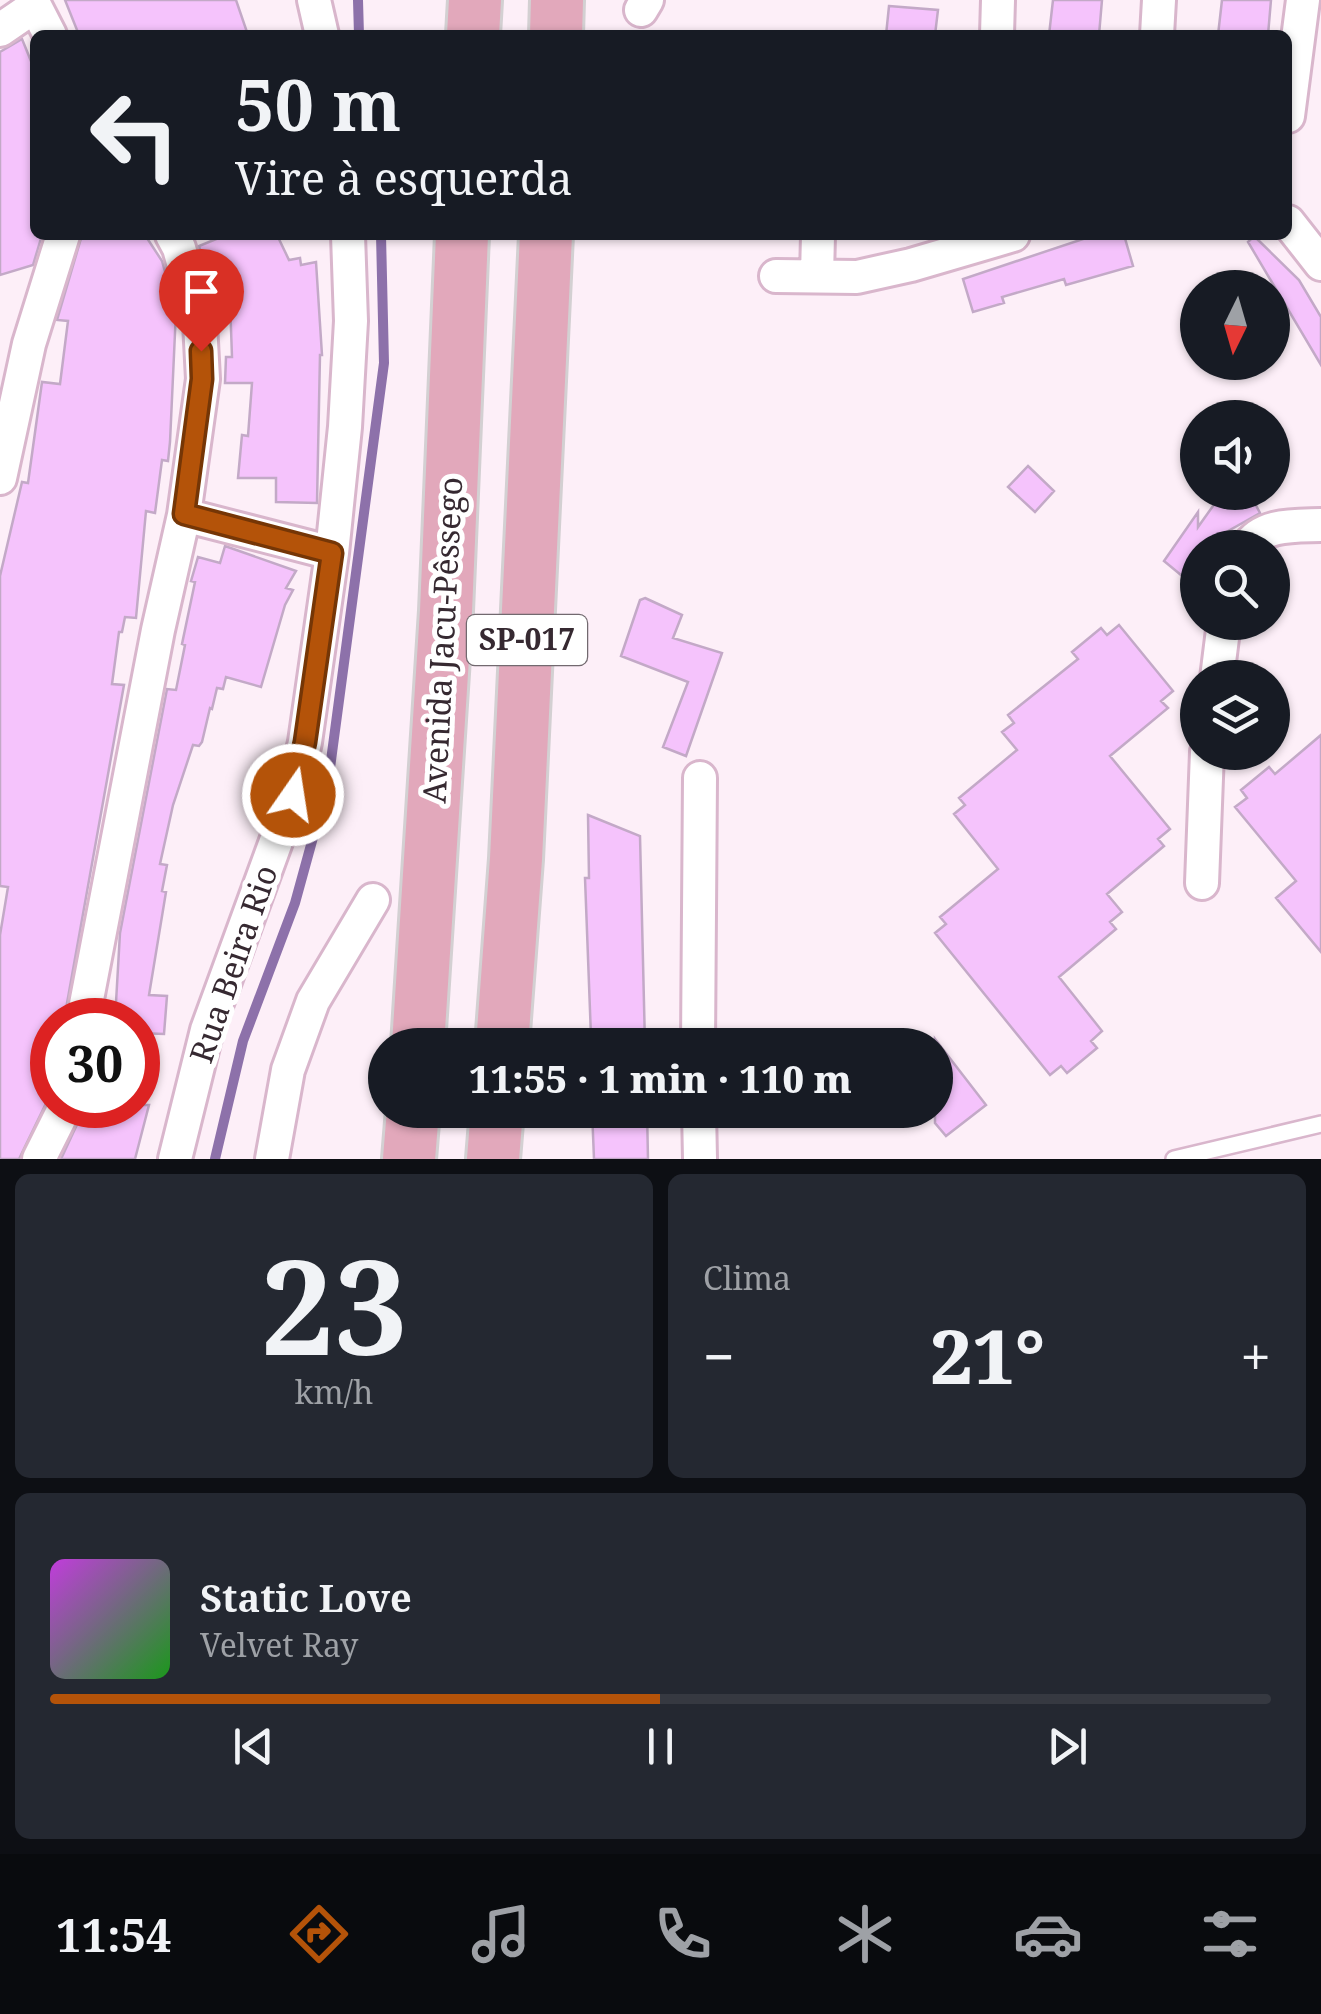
<!DOCTYPE html>
<html lang="pt">
<head>
<meta charset="utf-8">
<style>
  :root { --surface:#171b24; --page:#242831; --text:#f1f3f6; --muted:#9ea1a6; --line:#363941; --accent:#b45309 }
  body { margin:0; font-family:"Noto Serif",serif; background:var(--page); color:var(--text); height:100vh; display:flex; flex-direction:column; font-size:38px; white-space:nowrap }
  * { box-sizing:border-box; margin:0 }
  p { font-size:32px; color:var(--muted) }
  .icon { flex:none; width:55px; height:55px; fill:none; stroke:currentColor; stroke-width:2; stroke-linecap:round; stroke-linejoin:round }
  .map { position:relative; height:1159px; overflow:hidden }
  .sheet { display:flex; flex-direction:column; gap:15px; padding:15px; background:#0d0f14; flex:1 }
  .sheet>* { flex:none }
  .top-card { position:absolute; left:30px; top:30px; width:1262px; height:210px; border-radius:15px; box-shadow:0 2px 8px #0004; background:#171b24; color:var(--text); overflow:hidden }
  .needle { width:65px; rotate:185deg }
  .controls { position:absolute; left:1180px; top:270px; display:grid; gap:20px }
  .controls a { display:grid; place-items:center; width:110px; height:110px; border-radius:50%; background:var(--surface); box-shadow:0 2px 8px #0004; font-size:50px }
  .speed { position:absolute; left:30px; top:998px; display:flex; gap:20px; font-size:50px; font-weight:700; text-align:center }
  .speed>* { display:grid; place-content:center; width:130px; height:130px; border-radius:50%; background:var(--surface); box-shadow:0 2px 8px #0004; line-height:1 }
  .speed .limit { border:15px solid #d22; background:#fff; color:#111 }
  .pin { position:absolute; display:grid; place-items:center; width:85px; height:85px; color:#fff; margin:-102px -42px; border-radius:50% 50% 50% 0; rotate:-45deg; box-shadow:0 0 10px #0007 }
  .pin .icon { rotate:45deg }
  .me { position:absolute; width:110px; margin:-55px; rotate:13deg; stroke-linejoin:round; filter:drop-shadow(0 0 8px #0008) }
  .turn { display:flex; align-items:center; gap:35px; height:210px; padding:0 40px; font-size:45px }
  .turn .icon { width:130px; height:130px; stroke-width:2.5 }
  .turn b { display:block; font-size:70px; line-height:85px }
  .big { font-size:75px; font-weight:800; line-height:1.1 }
  .sheet .card { flex:1; display:flex; flex-direction:column; justify-content:center; gap:15px; min-width:0; padding:0 35px; border-radius:15px; background:var(--page) }
  .sheet .dial { align-items:center; gap:0 }
  .dial b { font-size:130px; line-height:1 }
  .song { display:flex; align-items:center; gap:30px }
  .cover { width:120px; height:120px; border-radius:15px; background:linear-gradient(135deg,hsl(290 70% 55%),hsl(120 70% 35%)) }
  .played { height:10px; border-radius:5px; background:linear-gradient(90deg,var(--accent) 50%,var(--line) 50%) }
  .keys { display:flex; justify-content:space-around; direction:ltr }
  .heat { display:flex; justify-content:space-between; align-items:center; font-size:55px; direction:ltr }
  .sheet .tiles { flex:1; display:grid; gap:15px; grid-template-columns:1fr 1fr }
  .card:last-child { grid-column:span 2 }
  .trip { position:absolute; left:368px; top:1028px; width:585px; height:100px; border-radius:50px; background:var(--surface); box-shadow:0 2px 8px #0004; font-weight:800; line-height:100px; text-align:center }
  .tabs { display:flex; height:160px; justify-content:space-around; align-items:center; background:#090b0e; color:var(--muted) }
  .tabs .icon { width:70px; height:70px }
  .tabs .active { color:var(--accent) }
  .tabs b { font-size:45px; color:var(--text) }
  .map>svg:first-child { display:block }
</style>
</head>
<body>
<div class="map">
<svg width="1321" height="1159" viewBox="0 0 1321 1159">
  <rect width="100%" height="100%" fill="#fdeff8"/>
  <g fill="none" stroke-linecap="round" stroke-linejoin="round">
    <path stroke="#8d71aa" stroke-width="10" d="M 358,0 L 359,35
      M 215,1159 L 243,1041 L 295,903 L 328,783 L 384,363 L 381,235"/>
  </g>
  <path fill="#f5c3fc" stroke="#c3a9c7" stroke-width="2.5" d="M 65,0 L 236,0 L 248,35 L 79,35 Z
    M 1053,0 L 1102,0 L 1099,35 L 1049,35 Z
    M 1222,0 L 1271,0 L 1268,35 L 1218,35 Z
    M 889,6 L 938,10 L 935,35 L 886,35 Z
    M 22,39 L 35,71 L 35,235 L 42,235 L 33,265 L 0,275 L 0,52 Z
    M 82,235 L 145,235 L 162,261 L 176,311 L 170,442 L 168,461 L 162,460 L 155,513 L 146,511 L 136,618 L 125,617 L 122,632 L 119,632 L 112,684 L 124,685 L 64,1020 L 52,1020 L 52,1091 L 19,1159 L 0,1159 L 0,935 L 8,887 L 0,886 L 0,576 L 22,482 L 28,483 L 42,382 L 60,384 L 68,321 L 57,320 Z
    M 226,235 L 277,235 L 289,260 L 300,258 L 301,265 L 316,262 L 322,355 L 320,355 L 317,503 L 276,502 L 276,478 L 238,478 L 242,435 L 248,436 L 252,383 L 225,383 L 226,357 L 232,357 L 230,301 L 215,304 L 199,246 Z
    M 1095,235 L 1124,235 L 1133,266 L 1066,285 L 1064,279 L 1002,297 L 1004,303 L 973,312 L 963,279 Z
    M 1254,236 L 1299,280 L 1321,317 L 1321,365 L 1248,242 Z
    M 1028,466 L 1054,491 L 1035,512 L 1008,487 Z
    M 1223,492 L 1249,492 L 1260,513 L 1198,548 L 1198,589 L 1164,561 L 1198,512 L 1198,527 Z
    M 225,546 L 296,571 L 286,588 L 293,590 L 285,605 L 261,687 L 226,677 L 223,689 L 217,688 L 212,709 L 210,708 L 202,742 L 199,746 L 193,745 L 173,805 L 160,864 L 167,865 L 162,891 L 166,892 L 149,995 L 167,996 L 164,1034 L 138,1033 L 138,1020 L 115,1020 L 120,933 L 167,689 L 176,690 L 185,645 L 182,644 L 195,582 L 191,581 L 198,557 L 220,563 Z
    M 645,598 L 682,615 L 673,638 L 722,653 L 686,756 L 663,747 L 688,682 L 621,656 L 640,600 Z
    M 1119,625 L 1173,691 L 1161,701 L 1168,708 L 1110,756 L 1170,829 L 1158,839 L 1164,846 L 1107,894 L 1122,912 L 1110,922 L 1116,929 L 1059,977 L 1102,1031 L 1091,1041 L 1097,1048 L 1067,1073 L 1061,1066 L 1050,1075 L 935,933 L 946,924 L 940,917 L 998,869 L 954,814 L 965,805 L 959,798 L 1017,750 L 1002,732 L 1014,723 L 1008,715 L 1078,659 L 1072,652 L 1101,628 L 1107,635 Z
    M 1321,735 L 1321,952 L 1276,898 L 1296,881 L 1235,807 L 1247,798 L 1241,790 L 1269,767 L 1275,774 Z
    M 588,815 L 640,836 L 645,1045 L 610,1045 L 608,1035 L 591,1037 L 585,878 L 589,878 Z
    M 935,1039 L 986,1105 L 946,1136 L 935,1123 Z
    M 86,1105 L 149,1105 L 135,1159 L 61,1159 Z
    M 592,1110 L 647,1110 L 648,1159 L 594,1159 Z"/>
  <g fill="none" stroke-linecap="round" stroke-linejoin="round">
    <g stroke="#d9b6cc" stroke-width="20">
      <path id="service" d="M 1174,1159 L 1321,1124"/>
    </g>
    <g stroke="#d9b6cc" stroke-width="38">
      <path id="minor" d="M 32,0 L 50,35
        M 314,0 L 322,35
        M 641,10 L 647,0
        M 0,30 L 35,6
        M 997,35 L 998,0
        M 1157,35 L 1159,0
        M 1288,116 L 1303,0
        M 1288,222 L 1321,264
        M 776,276 L 857,277 L 911,265 L 1013,235
        M 817,276 L 818,235
        M 0,478 L 29,344 L 63,235
        M 184,515 L 332,553
        M 1247,548 C 1262,523 1296,526 1321,525
        M 1217,678 L 1224,622
        M 1202,883 L 1207,752
        M 83,1020 L 158,630 L 184,515 L 203,379 L 200,323 L 179,248 L 172,235
        M 698,1045 L 700,778
        M 699,1110 L 700,1159
        M 39,1159 L 66,1105
        M 175,1159 L 207,1030 L 293,795 L 305,742 L 332,553 L 345,427 L 351,321 L 348,235
        M 272,1159 L 288,1070 L 313,1001 L 373,900"/>
    </g>
    <g stroke="#d3d0d2" stroke-width="58">
      <path id="trunk" d="M 473,35 L 475,0
        M 556,35 L 557,0
        M 418,1045 L 446,611 L 462,235
        M 502,1045 L 516,859 L 546,235
        M 409,1159 L 413,1110
        M 493,1159 L 497,1110"/>
    </g>
    <use href="#service" stroke="#fff" stroke-width="15"/>
    <use href="#minor" stroke="#fff" stroke-width="32"/>
    <use href="#trunk" stroke="#e2a8bb" stroke-width="52"/>
  </g>
  <g fill="none" stroke-linecap="round" stroke-linejoin="round">
    <g stroke="#753606" stroke-width="25">
      <path id="route" d="M 201,351 L 202,379 L 184,514 L 332,553 L 305,742 L 293,795"/>
    </g>
    <use href="#route" stroke="#b45309" stroke-width="18"/>
  </g>
  <g text-anchor="middle" stroke-width="10" stroke-linejoin="round" paint-order="stroke">
    <rect fill="#fff" stroke="#72696f" stroke-width="2.5" x="467" y="615" width="120" height="50" rx="8"/>
    <g font-size="30" font-weight="bold" fill="#362931">
      <text x="527" y="650">SP-017</text>
    </g>
    <g font-size="32" fill="#362931" stroke="#fff">
      <text transform="translate(443 640) rotate(-87)" y="11">Avenida Jacu-Pêssego</text>
      <text transform="translate(234 964) rotate(-71)" y="11">Rua Beira Rio</text>
    </g>
  </g>
</svg>
<div class="controls">
<a><svg class="needle" viewBox="-14 -14 28 28"><path d="M0-13l5 13h-10z" fill="#e53935"/><path d="M0 13l5-13h-10z" fill="#9ea1a6"/></svg></a>
<a><svg class="icon" aria-label="sound" viewBox="0 0 24 24"><path d="M4 9h4l5-4v14l-5-4H4zM17 9q2 3 0 6"/></svg></a>
<a><svg class="icon" aria-label="search" viewBox="0 0 24 24"><circle cx="10" cy="10" r="6"/><path d="M15 15l6 6"/></svg></a>
<a><svg class="icon" aria-label="layers" viewBox="0 0 24 24"><path d="M12 4l9 5-9 5-9-5zM3 14l9 5 9-5"/></svg></a>
</div>
<div class="speed"><div class="limit">30</div></div>
<div class="pin" style="left:201px;top:351px;background:#d93025"><svg class="icon" aria-label="arrive" viewBox="0 0 24 24"><path d="M6 21V4h12l-3 4 3 4H6"/></svg></div>
<svg class="me" style="left:293px;top:795px" viewBox="-20 -20 40 40"><circle r="17" fill="#b45309" stroke="#fff" stroke-width="3"/><path d="M0-11L8 9 0 5-8 9z" fill="#fff"/></svg>
<div class="trip">11:55 · 1 min · 110 m</div>
<div class="top-card">
<div class="turn"><svg class="icon" aria-label="left" viewBox="0 0 24 24"><path d="M17 20v-9H6M10 6l-5 5 5 5"/></svg><div><b>50 m</b>Vire à esquerda</div></div>
</div>
</div>
<section class="sheet">
<div class="tiles">
<div class="card dial"><b>23</b><p>km/h</p></div>
<div class="card"><p>Clima</p>
<div class="heat"><a>−</a><b class="big">21°</b><a>+</a></div>
</div>
<div class="card">
<div class="song"><i class="cover"></i><div><b>Static Love</b><p>Velvet Ray</p></div></div>
<div class="played"></div>
<div class="keys"><svg class="icon" aria-label="previous" viewBox="0 0 24 24"><path d="M18 5L8 12l10 7zM5 5v14"/></svg><svg class="icon" aria-label="pause" viewBox="0 0 24 24"><path d="M8 5v14M16 5v14"/></svg><svg class="icon" aria-label="next" viewBox="0 0 24 24"><path d="M6 5l10 7-10 7zM19 5v14"/></svg></div>
</div>
</div>
</section>
<nav class="tabs">
<b>11:54</b>
<svg class="icon active" aria-label="directions" viewBox="0 0 24 24"><path d="M12 3l9 9-9 9-9-9zM9 14v-3h6M13 9l2 2-2 2"/></svg>
<svg class="icon" aria-label="music" viewBox="0 0 24 24"><path d="M9 18V5l10-2v13"/><circle cx="6" cy="18" r="3"/><circle cx="16" cy="16" r="3"/></svg>
<svg class="icon" aria-label="phone" viewBox="0 0 24 24"><path d="M5 4h4l2 5-3 2q2 4 5 5l2-3 5 2v4C11 20 4 13 5 4z"/></svg>
<svg class="icon" aria-label="climate" viewBox="0 0 24 24"><path d="M12 3v18M4 7l16 10M4 17L20 7"/></svg>
<svg class="icon" aria-label="car" viewBox="0 0 24 24"><path d="M5 17H2v-5l4-1 3-4h7l3 4 3 1v5h-3M9 17h6M6 11h13"/><circle cx="7" cy="17" r="2"/><circle cx="17" cy="17" r="2"/></svg>
<svg class="icon" aria-label="filters" viewBox="0 0 24 24"><path d="M4 7h16M4 17h16"/><circle cx="9" cy="7" r="2"/><circle cx="15" cy="17" r="2"/></svg>
</nav>
</body>
</html>
